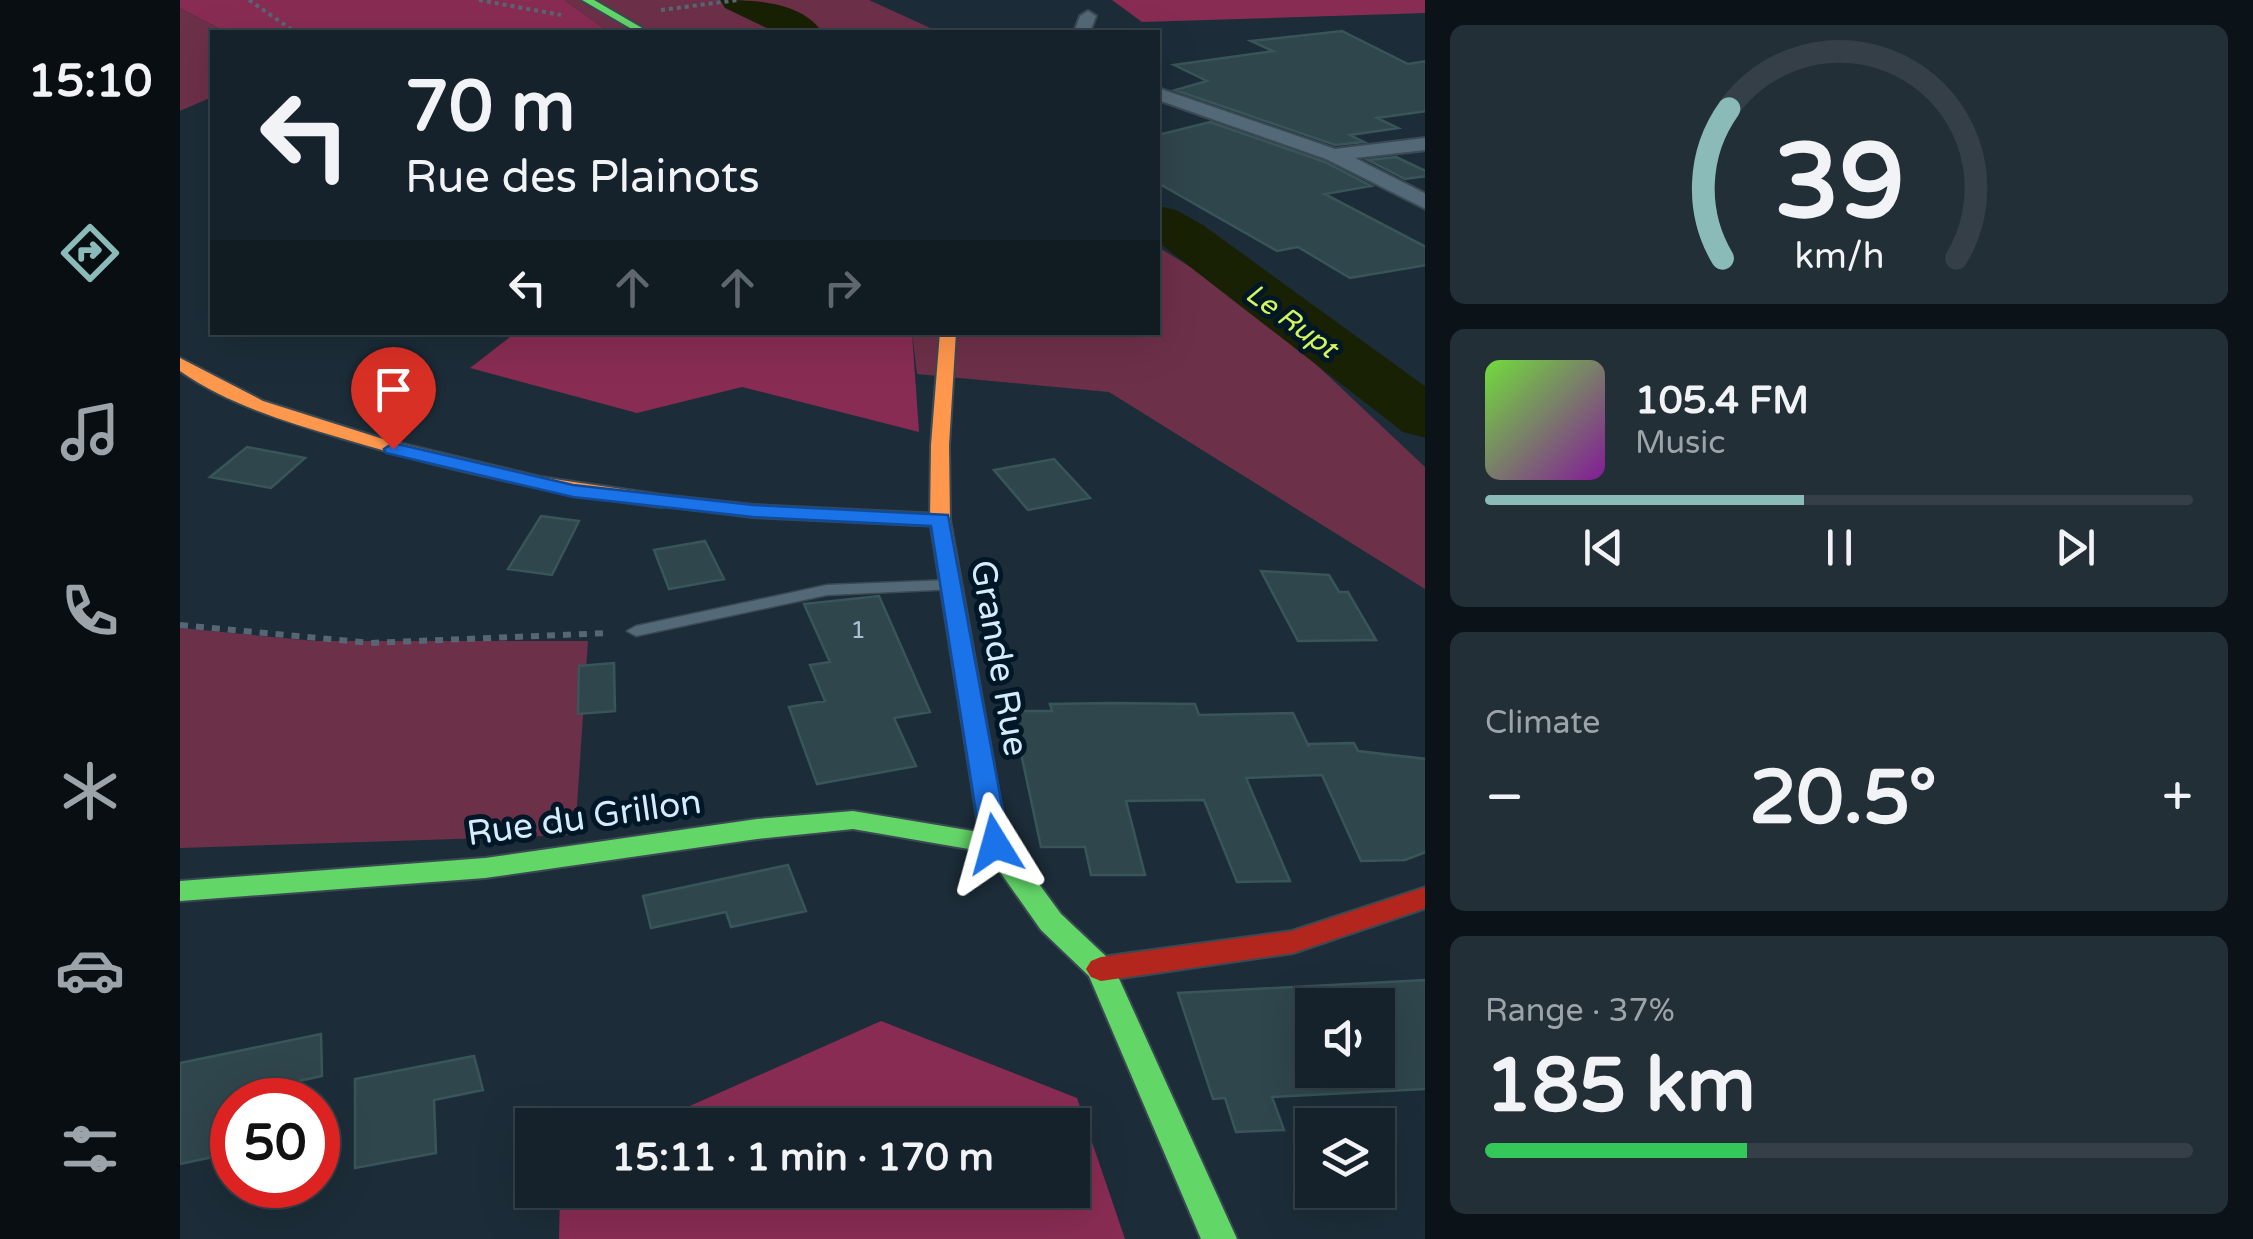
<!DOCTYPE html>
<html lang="en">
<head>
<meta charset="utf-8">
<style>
  :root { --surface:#15222b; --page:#222f37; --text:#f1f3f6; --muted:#9da4a9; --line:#343f47; --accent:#8bbbb9 }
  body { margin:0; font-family:"Varela Round",sans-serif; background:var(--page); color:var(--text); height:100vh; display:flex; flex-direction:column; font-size:38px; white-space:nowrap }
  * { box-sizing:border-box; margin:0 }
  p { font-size:32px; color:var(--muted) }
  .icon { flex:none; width:55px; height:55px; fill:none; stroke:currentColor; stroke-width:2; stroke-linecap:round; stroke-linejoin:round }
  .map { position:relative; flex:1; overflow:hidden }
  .side { display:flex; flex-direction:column; gap:25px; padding:25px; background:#0c1318; width:828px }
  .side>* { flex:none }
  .banner { position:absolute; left:30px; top:30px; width:950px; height:305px; border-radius:0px; box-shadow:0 10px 40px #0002,0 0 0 2px var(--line); background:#15222b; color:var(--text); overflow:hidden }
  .tools { position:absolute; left:1115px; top:988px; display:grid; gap:20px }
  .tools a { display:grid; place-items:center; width:100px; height:100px; border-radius:0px; background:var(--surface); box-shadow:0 10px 40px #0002,0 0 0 2px var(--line); font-size:50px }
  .speed { position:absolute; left:30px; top:1078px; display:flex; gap:20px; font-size:50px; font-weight:700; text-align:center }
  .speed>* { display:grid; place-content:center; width:130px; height:130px; border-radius:50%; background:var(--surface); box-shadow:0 10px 40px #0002,0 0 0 2px var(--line); line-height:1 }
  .speed .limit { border:15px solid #d22; background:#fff; color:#111 }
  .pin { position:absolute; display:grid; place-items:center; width:85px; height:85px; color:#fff; margin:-102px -42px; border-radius:50% 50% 50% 0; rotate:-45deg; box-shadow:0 0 10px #0007 }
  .pin .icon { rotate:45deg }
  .me { position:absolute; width:110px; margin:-55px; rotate:352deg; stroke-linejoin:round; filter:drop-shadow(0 0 8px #0008) }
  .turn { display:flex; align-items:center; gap:35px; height:210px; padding:0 30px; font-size:45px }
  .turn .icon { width:130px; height:130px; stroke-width:2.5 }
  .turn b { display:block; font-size:70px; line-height:85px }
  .lanes { display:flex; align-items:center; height:95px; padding:0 30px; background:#0003; justify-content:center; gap:50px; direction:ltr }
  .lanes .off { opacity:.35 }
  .big { font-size:75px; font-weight:700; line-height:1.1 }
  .side .tile { flex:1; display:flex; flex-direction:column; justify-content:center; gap:15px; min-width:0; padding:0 35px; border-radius:15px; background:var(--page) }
  .side .dial { align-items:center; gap:0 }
  .dial svg { height:260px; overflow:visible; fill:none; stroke:var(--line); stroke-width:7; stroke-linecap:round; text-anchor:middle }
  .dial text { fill:var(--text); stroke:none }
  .song { display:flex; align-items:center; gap:30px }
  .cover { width:120px; height:120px; border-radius:15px; background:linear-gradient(135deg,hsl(100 70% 55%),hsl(290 70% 35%)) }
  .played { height:10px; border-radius:5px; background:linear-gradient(90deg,var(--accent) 45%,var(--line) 45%) }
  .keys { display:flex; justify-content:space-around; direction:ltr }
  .heat { display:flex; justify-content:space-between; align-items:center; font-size:55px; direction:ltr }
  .charge { height:15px; border-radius:8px; background:linear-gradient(90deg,#34c759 37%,var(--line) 0) }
  .trip { position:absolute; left:335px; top:1108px; width:575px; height:100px; border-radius:0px; background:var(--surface); box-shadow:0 10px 40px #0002,0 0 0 2px var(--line); font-weight:700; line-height:100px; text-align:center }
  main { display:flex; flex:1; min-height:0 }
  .dock { display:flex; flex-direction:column; width:180px; justify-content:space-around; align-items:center; background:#080e11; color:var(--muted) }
  .dock .icon { width:70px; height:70px }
  .dock .current { color:var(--accent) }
  .dock b { font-size:45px; color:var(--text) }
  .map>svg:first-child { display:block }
</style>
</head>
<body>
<main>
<nav class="dock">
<b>15:10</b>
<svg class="icon current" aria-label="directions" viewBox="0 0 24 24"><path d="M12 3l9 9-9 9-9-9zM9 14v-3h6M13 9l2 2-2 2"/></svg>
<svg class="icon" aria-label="music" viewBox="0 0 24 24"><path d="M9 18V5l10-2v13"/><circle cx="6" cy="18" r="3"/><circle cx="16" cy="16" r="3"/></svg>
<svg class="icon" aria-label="phone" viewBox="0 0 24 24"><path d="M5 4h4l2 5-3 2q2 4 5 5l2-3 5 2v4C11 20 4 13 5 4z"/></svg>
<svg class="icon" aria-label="climate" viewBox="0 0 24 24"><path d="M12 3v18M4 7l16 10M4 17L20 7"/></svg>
<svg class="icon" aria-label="car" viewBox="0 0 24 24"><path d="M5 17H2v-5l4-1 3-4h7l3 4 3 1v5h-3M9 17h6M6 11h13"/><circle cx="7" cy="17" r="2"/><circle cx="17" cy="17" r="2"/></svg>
<svg class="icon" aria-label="filters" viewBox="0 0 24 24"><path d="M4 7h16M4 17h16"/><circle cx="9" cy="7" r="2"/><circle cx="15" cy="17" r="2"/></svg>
</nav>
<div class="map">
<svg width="1246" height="1239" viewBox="0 0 1246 1239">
  <rect width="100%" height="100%" fill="#1c2d39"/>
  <path fill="#6d3049" d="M 384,0 L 689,0 L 759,32 L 429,32 Z
    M 0,8 L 46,32 L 32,32 L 32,97 L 0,111 Z
    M 978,247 L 1074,306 L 1245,467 L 1245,589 L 929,392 L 737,374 L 732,333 L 978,332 Z
    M 0,628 L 135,641 L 408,641 L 395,835 L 0,848 Z"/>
  <path fill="#892c53" d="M 0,0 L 384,0 L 429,32 L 46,32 L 0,8 Z
    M 932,0 L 1245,0 L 1246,13 L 962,22 Z
    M 335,333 L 732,333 L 739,432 L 562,387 L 457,413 L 290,368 Z
    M 701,1021 L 897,1098 L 945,1239 L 379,1239 L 380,1190 L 892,1190 L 892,1125 L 467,1125 Z"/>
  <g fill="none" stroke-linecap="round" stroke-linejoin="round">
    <path fill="#192105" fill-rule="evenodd" d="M 540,0 C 573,0 621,1 642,32 L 595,32 L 545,8 Z
      M 978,206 L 996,210 L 1023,225 L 1246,387 L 1246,438 L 1223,432 L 978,242 Z"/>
  </g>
  <path fill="#2f464c" stroke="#385558" stroke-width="2.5" fill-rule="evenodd" d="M 1162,31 L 1228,64 L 1246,61 L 1246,111 L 1197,118 L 1218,128 L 1170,135 L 1184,142 L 1155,145 L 995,90 L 1027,81 L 994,65 L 1093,51 L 1071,41 Z
    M 1030,122 L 1145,162 L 1191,186 L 1145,194 L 1246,247 L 1246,265 L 1170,278 L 1118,247 L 1097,251 L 978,183 L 978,135 Z
    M 1216,157 L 1246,171 L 1246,176 L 1225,179 L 1188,160 Z
    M 67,447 L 125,458 L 91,488 L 30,477 Z
    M 874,459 L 910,498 L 848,510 L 814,470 Z
    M 361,516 L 399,521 L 372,575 L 328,569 Z
    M 525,541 L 544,579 L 489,589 L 474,550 Z
    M 1081,571 L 1149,575 L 1159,592 L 1168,592 L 1196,640 L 1118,641 Z
    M 699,596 L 750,712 L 714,718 L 736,766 L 637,784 L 609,707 L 645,701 L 630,665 L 650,662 L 624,604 Z
    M 434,663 L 435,711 L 398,714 L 399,666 Z
    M 933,703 L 1015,704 L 1019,715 L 1113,713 L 1129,747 L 1128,744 L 1174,743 L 1178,751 L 1246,759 L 1246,852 L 1225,860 L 1181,861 L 1142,775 L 1066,778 L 1110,881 L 1057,882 L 1024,800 L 946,801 L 965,875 L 911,875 L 905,847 L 861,847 L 832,711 L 872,711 L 870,704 Z
    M 608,865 L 626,911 L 551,927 L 546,912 L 471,928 L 463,896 Z
    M 1246,980 L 1246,1089 L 1092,1097 L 1104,1130 L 1056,1132 L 1045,1098 L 1033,1099 L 998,993 ZM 1132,1005 L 1198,1005 L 1198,1070 L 1132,1070 Z
    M 141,1034 L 142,1076 L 82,1089 L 82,1100 L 52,1100 L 52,1153 L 0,1164 L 0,1063 Z
    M 294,1056 L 303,1090 L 254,1100 L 256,1153 L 175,1168 L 175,1079 Z"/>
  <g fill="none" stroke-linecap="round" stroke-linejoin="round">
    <g stroke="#3b4953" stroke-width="3">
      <path id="lane" d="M 770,580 L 776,581 L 778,585 L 776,589 L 647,595 L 456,636 L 447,631 L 456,626 L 647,585 Z"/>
    </g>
    <g stroke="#3b4953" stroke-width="4">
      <path id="street" d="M 908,11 L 916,16 L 910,32 L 894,32 L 900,16 Z
        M 978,88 L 1155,149 L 1246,138 L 1246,150 L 1175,158 L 1246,194 L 1246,209 L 1146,159 L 978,100 Z"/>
    </g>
    <g stroke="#3b4953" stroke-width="4">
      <path id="fast" d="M 402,0 L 414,0 L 469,32 L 457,32 Z
        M 482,495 L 573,505 L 760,514 L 770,520 L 760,526 L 573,517 L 475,505 L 472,501 Z
        M 809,802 L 818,804 L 828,842 L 881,914 L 931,961 L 1057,1239 L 1021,1239 L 909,976 L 861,930 L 806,852 L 673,829 L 577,839 L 305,878 L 0,901 L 0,881 L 305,858 L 577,819 L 673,811 L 799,832 L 796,811 L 800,804 Z"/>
    </g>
    <g stroke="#3b4953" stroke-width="4">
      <path id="slow" d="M 760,332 L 776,332 L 769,445 L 770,520 L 822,811 L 818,818 L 800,818 L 796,811 L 750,520 L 751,445 Z
        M 0,358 L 83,401 L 206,440 L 360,477 L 482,495 L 492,501 L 482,507 C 373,494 267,470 161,438 C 105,421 49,405 0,371 Z"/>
    </g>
    <g stroke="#3b4953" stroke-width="4">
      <path id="jam" d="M 1246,887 L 1246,908 L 1113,953 L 921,981 L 911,977 L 906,969 L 911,961 L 921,957 L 1112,931 Z"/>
    </g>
    <path stroke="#566773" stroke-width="4" stroke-dasharray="4 4" stroke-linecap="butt" d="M 69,0 L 115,32
      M 299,0 L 381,15
      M 481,10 L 558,0"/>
    <path stroke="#566773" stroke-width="6" stroke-dasharray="8 8" stroke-linecap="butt" d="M 0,625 L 190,643 L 428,633"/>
    <use href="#lane" fill="#546977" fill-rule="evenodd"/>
    <use href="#street" fill="#546977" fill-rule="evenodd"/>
    <use href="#fast" fill="#63d668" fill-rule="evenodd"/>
    <use href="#slow" fill="#ff974d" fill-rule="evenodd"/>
    <use href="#jam" fill="#b3261e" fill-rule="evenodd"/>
  </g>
  <path fill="#1a73e8" stroke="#114b97" stroke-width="2.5" d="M 213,443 L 393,485 L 573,505 L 768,515 L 829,844 L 825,851 L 805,851 L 801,844 L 751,526 L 573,517 L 393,497 L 206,453 L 204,449 Z"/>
  <g text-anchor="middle" stroke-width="10" stroke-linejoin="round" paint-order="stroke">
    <g font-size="25" fill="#abc2d2">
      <text x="678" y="638">1</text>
    </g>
    <g font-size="28" font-style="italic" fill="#d2f45c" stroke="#001727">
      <text transform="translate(1112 320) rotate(36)" y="10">Le Rupt</text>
    </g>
    <g font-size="35" fill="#d4ecfe" stroke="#001727">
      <text transform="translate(820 658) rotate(80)" y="12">Grande Rue</text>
      <text transform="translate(404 817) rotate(-8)" y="12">Rue du Grillon</text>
    </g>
  </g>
</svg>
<div class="tools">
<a><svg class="icon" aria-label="sound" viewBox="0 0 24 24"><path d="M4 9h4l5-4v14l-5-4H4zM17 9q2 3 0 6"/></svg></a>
<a><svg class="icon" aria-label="layers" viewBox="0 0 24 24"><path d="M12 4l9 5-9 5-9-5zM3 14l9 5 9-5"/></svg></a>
</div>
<div class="speed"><div class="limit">50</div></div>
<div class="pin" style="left:213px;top:449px;background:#d93025"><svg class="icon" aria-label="arrive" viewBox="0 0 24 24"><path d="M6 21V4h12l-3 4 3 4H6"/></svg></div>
<svg class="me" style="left:815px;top:844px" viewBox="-20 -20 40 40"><path d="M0-17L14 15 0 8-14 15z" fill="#1a73e8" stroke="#fff" stroke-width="4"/></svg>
<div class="trip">15:11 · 1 min · 170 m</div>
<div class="banner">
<div class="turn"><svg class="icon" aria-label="left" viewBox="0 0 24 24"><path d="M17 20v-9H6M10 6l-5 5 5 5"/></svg><div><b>70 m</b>Rue des Plainots</div></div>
<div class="lanes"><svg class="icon" aria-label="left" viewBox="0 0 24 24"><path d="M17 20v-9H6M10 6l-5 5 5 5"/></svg><svg class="icon off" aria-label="ahead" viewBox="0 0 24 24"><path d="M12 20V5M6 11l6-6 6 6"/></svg><svg class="icon off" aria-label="ahead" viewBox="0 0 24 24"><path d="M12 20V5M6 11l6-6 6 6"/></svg><svg class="icon off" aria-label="right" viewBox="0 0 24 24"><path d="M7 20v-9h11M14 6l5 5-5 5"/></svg></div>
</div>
</div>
<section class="side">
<div class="tile dial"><svg viewBox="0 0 100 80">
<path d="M14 69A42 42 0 1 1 86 69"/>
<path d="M14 69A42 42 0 0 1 16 23" stroke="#8bbbb9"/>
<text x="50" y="56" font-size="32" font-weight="700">39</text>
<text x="50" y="72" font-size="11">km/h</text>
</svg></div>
<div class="tile">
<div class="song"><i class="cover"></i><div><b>105.4 FM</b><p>Music</p></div></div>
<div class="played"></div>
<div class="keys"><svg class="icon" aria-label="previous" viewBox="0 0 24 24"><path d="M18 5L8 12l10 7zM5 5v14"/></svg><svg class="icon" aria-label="pause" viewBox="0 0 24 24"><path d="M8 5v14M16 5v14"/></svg><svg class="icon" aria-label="next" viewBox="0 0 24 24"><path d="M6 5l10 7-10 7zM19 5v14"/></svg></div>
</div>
<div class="tile"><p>Climate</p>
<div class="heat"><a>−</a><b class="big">20.5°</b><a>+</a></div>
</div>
<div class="tile"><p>Range · 37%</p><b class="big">185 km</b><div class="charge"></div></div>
</section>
</main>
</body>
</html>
